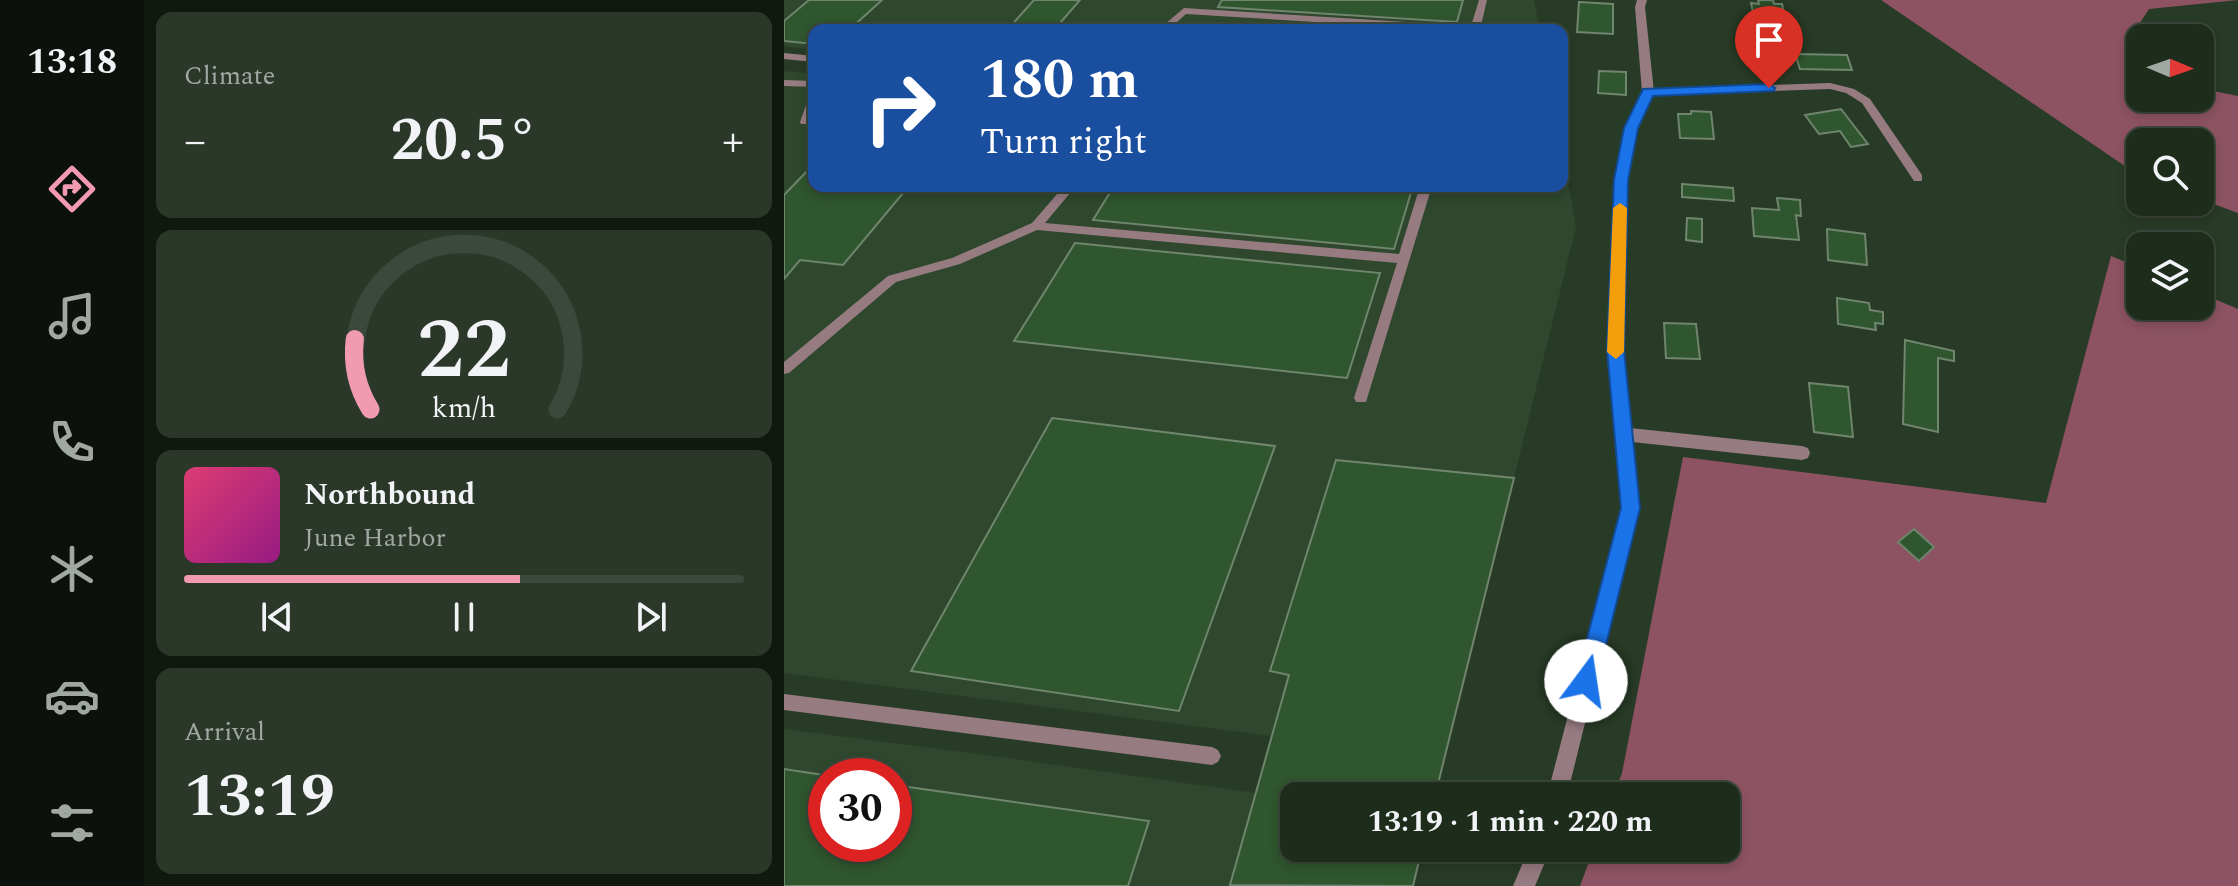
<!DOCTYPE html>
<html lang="en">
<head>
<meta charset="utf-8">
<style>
  :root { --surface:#1e2c1c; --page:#2b3829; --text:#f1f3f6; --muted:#a1a7a3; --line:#3c483b; --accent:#f19ab2 }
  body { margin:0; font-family:Spectral,serif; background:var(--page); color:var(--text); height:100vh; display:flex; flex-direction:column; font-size:30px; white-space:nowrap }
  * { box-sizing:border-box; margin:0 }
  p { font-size:26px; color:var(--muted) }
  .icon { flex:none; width:44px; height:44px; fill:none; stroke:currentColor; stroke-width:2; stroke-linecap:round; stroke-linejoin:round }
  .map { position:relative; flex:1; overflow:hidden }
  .panel { display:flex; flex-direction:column; gap:12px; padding:12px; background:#10180f; width:640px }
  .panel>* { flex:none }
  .top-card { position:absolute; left:24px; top:24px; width:760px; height:168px; border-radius:16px; box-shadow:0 4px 12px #0003,0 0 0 2px var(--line); background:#1a4fa0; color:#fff; overflow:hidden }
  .needle { width:52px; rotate:92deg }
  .tools { position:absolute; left:1342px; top:24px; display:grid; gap:16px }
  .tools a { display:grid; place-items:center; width:88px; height:88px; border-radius:16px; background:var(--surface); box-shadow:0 4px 12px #0003,0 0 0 2px var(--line); font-size:40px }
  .speed { position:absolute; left:24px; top:758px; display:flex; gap:16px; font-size:40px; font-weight:700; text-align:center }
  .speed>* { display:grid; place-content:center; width:104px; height:104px; border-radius:50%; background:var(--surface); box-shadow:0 4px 12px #0003,0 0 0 2px var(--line); line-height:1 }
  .speed .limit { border:12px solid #d22; background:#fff; color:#111 }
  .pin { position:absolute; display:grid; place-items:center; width:68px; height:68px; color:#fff; margin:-82px -34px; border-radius:50% 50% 50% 0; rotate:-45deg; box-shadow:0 0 8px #0007 }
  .pin .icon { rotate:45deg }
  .me { position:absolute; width:88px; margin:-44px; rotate:14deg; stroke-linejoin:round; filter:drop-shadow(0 0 6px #0008) }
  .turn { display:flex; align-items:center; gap:28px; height:168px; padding:0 40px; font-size:36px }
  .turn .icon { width:104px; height:104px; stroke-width:2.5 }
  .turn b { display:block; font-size:56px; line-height:68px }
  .big { font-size:60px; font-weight:700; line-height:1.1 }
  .panel .card { flex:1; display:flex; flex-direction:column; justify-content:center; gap:12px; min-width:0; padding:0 28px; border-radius:16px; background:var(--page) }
  .panel .dial { align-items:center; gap:0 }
  .dial svg { height:208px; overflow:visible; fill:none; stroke:var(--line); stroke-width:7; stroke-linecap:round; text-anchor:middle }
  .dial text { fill:var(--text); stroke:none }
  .song { display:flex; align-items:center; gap:24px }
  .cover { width:96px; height:96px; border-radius:12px; background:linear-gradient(135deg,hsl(340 70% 55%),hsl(310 70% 35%)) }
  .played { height:8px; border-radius:4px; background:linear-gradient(90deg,var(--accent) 60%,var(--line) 60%) }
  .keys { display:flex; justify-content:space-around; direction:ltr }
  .heat { display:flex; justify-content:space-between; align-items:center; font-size:44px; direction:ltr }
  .trip { position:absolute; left:496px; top:782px; width:460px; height:80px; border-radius:16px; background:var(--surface); box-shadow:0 4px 12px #0003,0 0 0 2px var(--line); font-weight:700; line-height:80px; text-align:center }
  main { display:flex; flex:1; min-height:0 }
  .tabs { display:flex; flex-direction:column; width:144px; justify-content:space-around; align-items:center; background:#0c120b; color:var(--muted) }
  .tabs .icon { width:56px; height:56px }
  .tabs .current { color:var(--accent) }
  .tabs b { font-size:36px; color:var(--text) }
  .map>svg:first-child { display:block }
</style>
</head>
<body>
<main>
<nav class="tabs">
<b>13:18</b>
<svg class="icon current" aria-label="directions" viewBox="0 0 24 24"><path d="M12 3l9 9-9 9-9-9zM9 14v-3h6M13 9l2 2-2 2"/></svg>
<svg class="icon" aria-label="music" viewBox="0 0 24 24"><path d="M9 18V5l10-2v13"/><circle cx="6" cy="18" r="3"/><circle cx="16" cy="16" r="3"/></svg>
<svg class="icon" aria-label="phone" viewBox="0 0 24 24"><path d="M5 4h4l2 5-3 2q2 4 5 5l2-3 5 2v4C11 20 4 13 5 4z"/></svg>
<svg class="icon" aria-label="climate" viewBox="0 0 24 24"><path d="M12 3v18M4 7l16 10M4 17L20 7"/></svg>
<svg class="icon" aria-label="car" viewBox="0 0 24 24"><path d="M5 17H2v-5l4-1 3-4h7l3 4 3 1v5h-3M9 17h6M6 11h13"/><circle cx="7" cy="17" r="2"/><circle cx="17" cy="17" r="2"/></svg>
<svg class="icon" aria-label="filters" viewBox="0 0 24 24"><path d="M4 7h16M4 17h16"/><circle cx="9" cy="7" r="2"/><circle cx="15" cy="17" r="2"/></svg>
</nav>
<section class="panel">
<div class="card"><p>Climate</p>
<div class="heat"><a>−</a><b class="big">20.5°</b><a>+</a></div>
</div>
<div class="card dial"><svg viewBox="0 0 100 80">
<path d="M14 69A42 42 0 1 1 86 69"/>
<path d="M14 69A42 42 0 0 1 8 42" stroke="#f19ab2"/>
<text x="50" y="56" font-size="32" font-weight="700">22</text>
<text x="50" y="72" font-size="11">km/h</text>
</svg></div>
<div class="card">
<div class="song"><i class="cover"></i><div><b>Northbound</b><p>June Harbor</p></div></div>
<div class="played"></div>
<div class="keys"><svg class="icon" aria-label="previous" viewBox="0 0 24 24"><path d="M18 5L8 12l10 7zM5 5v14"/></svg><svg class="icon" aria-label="pause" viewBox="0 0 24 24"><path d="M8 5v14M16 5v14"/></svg><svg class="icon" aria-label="next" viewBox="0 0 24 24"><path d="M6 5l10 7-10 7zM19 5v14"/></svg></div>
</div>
<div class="card"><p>Arrival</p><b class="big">13:19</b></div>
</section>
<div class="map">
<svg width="1454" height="886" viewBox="0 0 1454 886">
  <rect width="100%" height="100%" fill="#283b26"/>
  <path fill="#2e472d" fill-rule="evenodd" d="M 0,0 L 750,0 L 756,30 L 30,30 L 30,50 L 0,46 Z
    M 0,71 L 30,74 L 30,186 L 778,186 L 778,150 L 792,227 L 730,478 L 552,460 L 486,670 L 505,675 L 487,736 L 0,673 Z
    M 0,729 L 187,753 L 472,793 L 446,885 L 449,886 L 0,886 ZM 42,776 L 110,776 L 110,844 L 42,844 Z"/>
  <path fill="#8d5363" d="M 1097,0 L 1454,0 L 1365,9 L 1348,35 L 1356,41 L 1356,98 L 1416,98 L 1416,82 L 1429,91 L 1454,96 L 1454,213 L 1416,199 L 1416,142 L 1356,142 L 1354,175 Z
    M 1327,256 L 1356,268 L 1356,306 L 1416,306 L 1416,293 L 1454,309 L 1454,886 L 796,886 L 810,848 L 942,848 L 942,796 L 829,796 L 838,773 L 899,457 L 1262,503 Z"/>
  <path fill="#2f562e" stroke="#6f856d" stroke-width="2" d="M 25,0 L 98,0 L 65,30 L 30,30 L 30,44 L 0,41 L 0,21 Z
    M 250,0 L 296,0 L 270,30 L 223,30 Z
    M 438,0 L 679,0 L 673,22 L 434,7 Z
    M 974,0 L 989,0 L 990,4 L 998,4 L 1002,22 L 971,22 L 967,3 L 975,4 Z
    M 795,2 L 829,4 L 829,34 L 793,32 Z
    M 1011,54 L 1063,55 L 1068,70 L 1016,69 Z
    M 815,71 L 842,72 L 842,95 L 814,93 Z
    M 1057,109 L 1084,144 L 1067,147 L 1056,131 L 1035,134 L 1021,115 Z
    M 907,111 L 927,112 L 930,139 L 896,138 L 894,114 L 907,114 Z
    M 26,168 L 30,169 L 30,186 L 125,186 L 59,265 L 16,260 L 0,279 L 0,195 Z
    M 898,184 L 949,188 L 950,201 L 898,197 Z
    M 330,186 L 629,186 L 610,249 L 309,220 Z
    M 993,198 L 1016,200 L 1017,216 L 1012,215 L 1015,240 L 970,236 L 968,208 L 995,210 Z
    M 903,218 L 918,219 L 918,242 L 902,240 Z
    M 1043,229 L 1081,234 L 1083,265 L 1044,260 Z
    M 291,243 L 596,273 L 563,378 L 230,341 Z
    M 1053,298 L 1085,303 L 1086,310 L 1099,312 L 1099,324 L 1091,323 L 1092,330 L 1054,324 Z
    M 880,323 L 912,324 L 916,359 L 882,358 Z
    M 1121,340 L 1170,351 L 1170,361 L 1154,358 L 1154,432 L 1119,424 Z
    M 1025,383 L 1064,387 L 1069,437 L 1030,432 Z
    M 268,418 L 491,446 L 395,711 L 127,671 Z
    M 552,460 L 730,478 L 651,796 L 510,796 L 510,848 L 638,848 L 629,886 L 446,885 L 505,675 L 486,671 Z
    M 1130,529 L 1150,547 L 1135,561 L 1114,542 Z
    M 0,769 L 46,776 L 42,776 L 42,844 L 110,844 L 110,785 L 365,821 L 344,886 L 0,886 Z"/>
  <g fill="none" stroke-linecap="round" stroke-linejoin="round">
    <path fill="#967b81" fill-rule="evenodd" d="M 695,0 L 703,0 L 696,30 L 662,30 L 402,14 L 384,30 L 374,30 L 400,8 L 687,26 Z
      M 0,53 L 30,56 L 30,62 L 0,59 Z
      M 0,80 L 30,81 L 30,87 L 0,86 Z
      M 1046,83 L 1070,89 L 1086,99 L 1138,175 L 1138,181 L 1130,181 L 1078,103 L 1062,93 L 1046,89 L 864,95 L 859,92 L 864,89 Z
      M 30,94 C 30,105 30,114 25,124 L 17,124 L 16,122 L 25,97 Z
      M 280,186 L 292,186 L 261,223 L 615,254 L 636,186 L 648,186 L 582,402 L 572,402 L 570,398 L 613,263 L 253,230 L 176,264 L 112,282 L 5,373 L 0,374 L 0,362 L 104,276 L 168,258 L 248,223 Z
      M 0,694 L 428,747 L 434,750 L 437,756 L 434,762 L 428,765 L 0,710 Z"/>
    <path fill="#967b81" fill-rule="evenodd" d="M 853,0 L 863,0 L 861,7 L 870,92 L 853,128 L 843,180 L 838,350 L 846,428 L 1018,446 L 1024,448 L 1026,453 L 1024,458 L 1018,460 L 848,442 L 854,508 L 783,796 L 763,796 L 838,508 L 824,350 L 831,180 L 841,128 L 858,92 L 851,7 Z
      M 745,848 L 767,848 L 751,886 L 729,886 Z"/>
  </g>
  <path fill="#1a73e8" stroke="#114b97" stroke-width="2" d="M 985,84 L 991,88 L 990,91 L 869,96 L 854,128 L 844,180 L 840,350 L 856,508 L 813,681 L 810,688 L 802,692 L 795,688 L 792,681 L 837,508 L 823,350 L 830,180 L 840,128 L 859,89 Z"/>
  <path fill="#f59e0b" d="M 836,203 L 843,208 L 840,352 L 832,359 L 823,352 L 829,208 Z"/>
</svg>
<div class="tools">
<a><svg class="needle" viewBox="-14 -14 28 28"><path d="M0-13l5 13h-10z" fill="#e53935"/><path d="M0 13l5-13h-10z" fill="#a1a7a3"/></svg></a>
<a><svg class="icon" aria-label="search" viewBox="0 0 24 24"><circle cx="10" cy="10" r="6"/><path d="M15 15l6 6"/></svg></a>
<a><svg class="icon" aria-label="layers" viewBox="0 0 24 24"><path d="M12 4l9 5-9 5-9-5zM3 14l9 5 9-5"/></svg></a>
</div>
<div class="speed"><div class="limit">30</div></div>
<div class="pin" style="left:985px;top:88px;background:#d93025"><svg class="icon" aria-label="arrive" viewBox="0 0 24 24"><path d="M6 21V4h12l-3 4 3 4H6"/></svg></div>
<svg class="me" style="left:802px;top:681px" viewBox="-20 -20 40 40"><circle r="19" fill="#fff"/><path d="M0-13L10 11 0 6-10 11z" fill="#1a73e8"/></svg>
<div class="trip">13:19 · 1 min · 220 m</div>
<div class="top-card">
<div class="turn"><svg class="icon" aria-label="right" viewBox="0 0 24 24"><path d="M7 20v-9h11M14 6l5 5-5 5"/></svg><div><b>180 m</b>Turn right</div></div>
</div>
</div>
</main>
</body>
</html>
